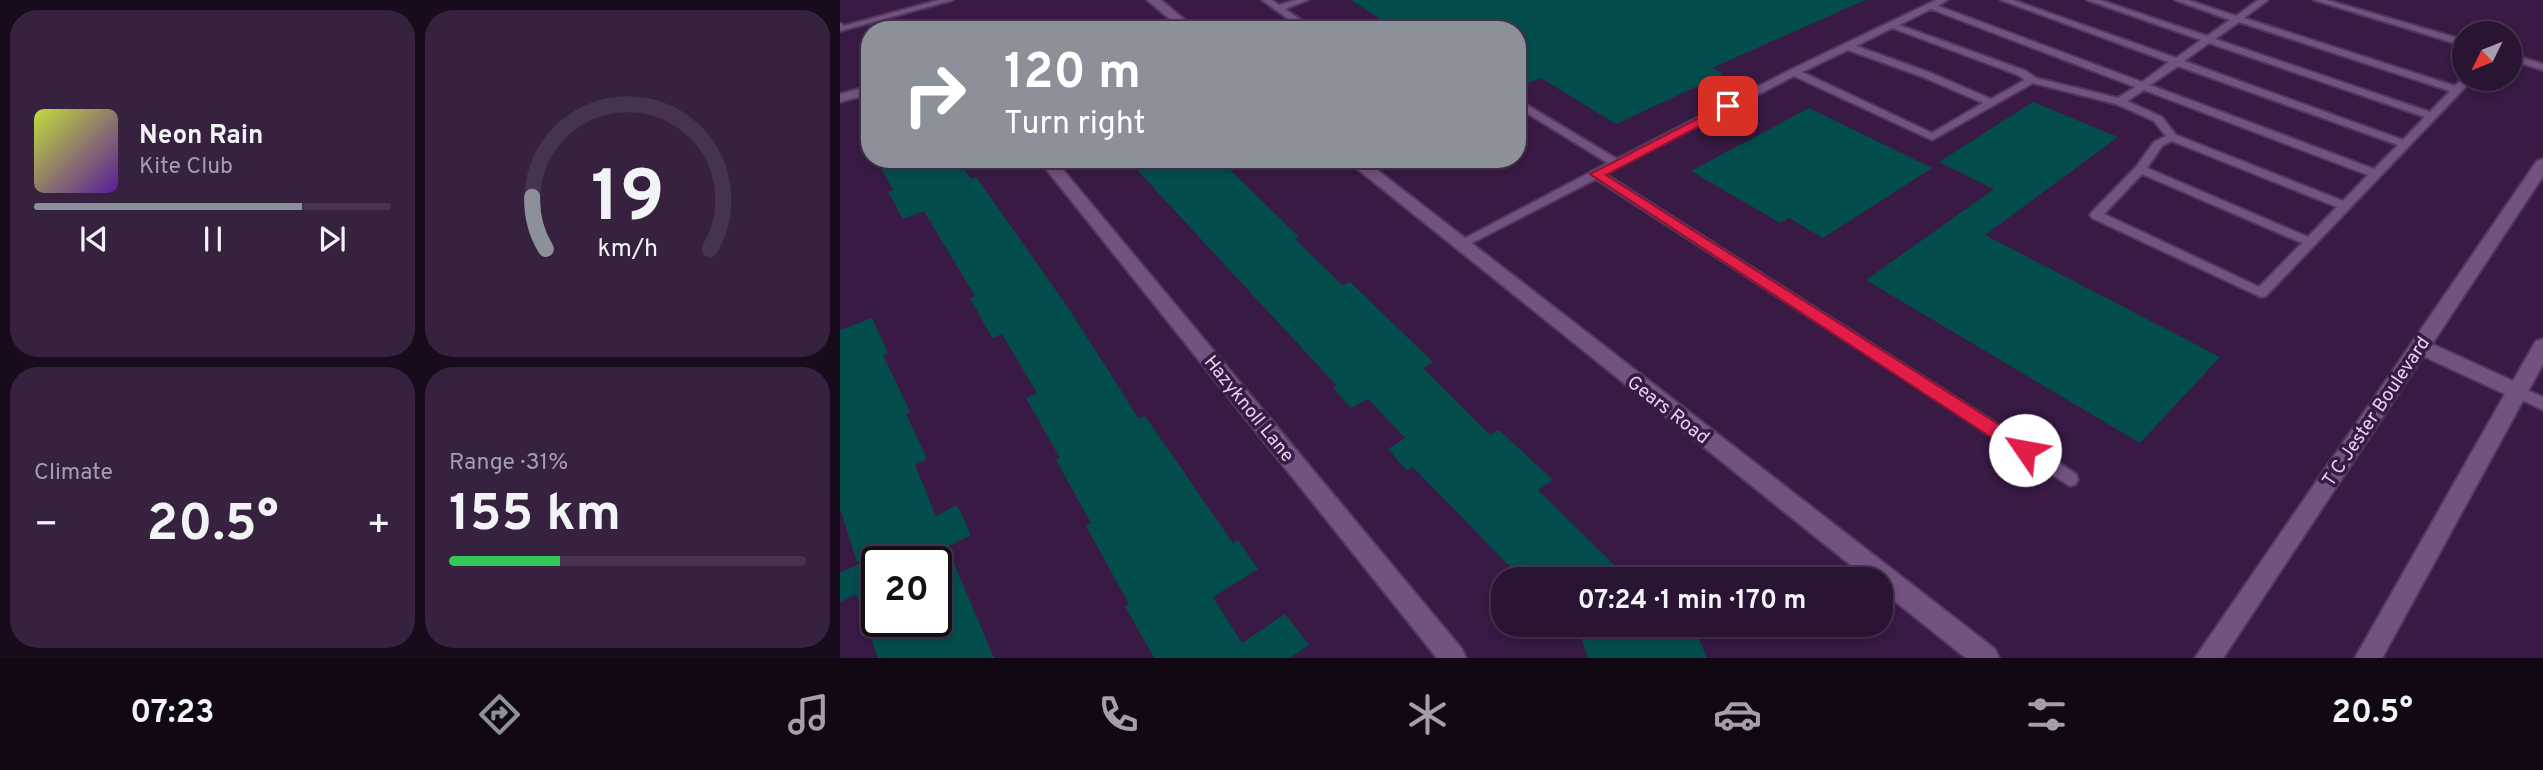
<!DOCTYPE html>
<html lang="en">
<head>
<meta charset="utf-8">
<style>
  :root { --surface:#2a1433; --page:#36213f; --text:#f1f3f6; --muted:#a59eac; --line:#46334e; --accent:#8c9099 }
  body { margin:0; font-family:Overpass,sans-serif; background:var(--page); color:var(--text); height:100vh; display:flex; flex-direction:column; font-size:26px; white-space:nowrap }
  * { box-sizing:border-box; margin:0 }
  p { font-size:23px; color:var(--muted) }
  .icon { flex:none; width:38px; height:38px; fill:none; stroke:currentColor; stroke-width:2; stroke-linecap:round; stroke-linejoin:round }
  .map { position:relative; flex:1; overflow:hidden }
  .drawer { display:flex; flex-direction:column; gap:10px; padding:10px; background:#170b1c; width:840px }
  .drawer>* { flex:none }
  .top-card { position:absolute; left:21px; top:21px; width:665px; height:147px; border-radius:28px; box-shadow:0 4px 10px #0003,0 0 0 2px var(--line); background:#8c9099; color:#fff; overflow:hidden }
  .needle { width:46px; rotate:227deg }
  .controls { position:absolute; left:1612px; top:21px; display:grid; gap:14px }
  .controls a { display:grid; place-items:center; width:70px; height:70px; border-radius:50%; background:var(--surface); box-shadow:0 4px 10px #0003,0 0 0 2px var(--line); font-size:35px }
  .speed { position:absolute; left:21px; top:546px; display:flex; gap:14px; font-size:35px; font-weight:700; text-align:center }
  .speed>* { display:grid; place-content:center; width:91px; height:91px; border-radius:50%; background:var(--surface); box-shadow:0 4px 10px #0003,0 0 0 2px var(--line); line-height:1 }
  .speed .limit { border:4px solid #111; border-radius:10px; background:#fff; color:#111 }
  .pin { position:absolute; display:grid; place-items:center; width:60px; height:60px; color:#fff; margin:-30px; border-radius:14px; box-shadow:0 4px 10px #0006 }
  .me { position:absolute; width:77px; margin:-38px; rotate:303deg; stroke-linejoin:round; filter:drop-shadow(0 0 5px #0008) }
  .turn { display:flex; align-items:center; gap:24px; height:147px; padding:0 28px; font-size:32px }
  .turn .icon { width:91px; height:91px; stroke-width:2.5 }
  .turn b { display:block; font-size:49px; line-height:60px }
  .big { font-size:52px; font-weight:700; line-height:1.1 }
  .drawer .tile { flex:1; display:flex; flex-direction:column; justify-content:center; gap:10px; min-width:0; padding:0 24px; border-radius:28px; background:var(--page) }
  .drawer .dial { align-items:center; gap:0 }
  .dial svg { height:182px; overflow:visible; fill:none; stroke:var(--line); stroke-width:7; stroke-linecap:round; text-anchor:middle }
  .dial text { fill:var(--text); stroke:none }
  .song { display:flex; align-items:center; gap:21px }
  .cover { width:84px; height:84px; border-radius:10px; background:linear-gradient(135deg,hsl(70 70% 55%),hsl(270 70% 35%)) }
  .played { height:7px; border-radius:4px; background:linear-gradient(90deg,var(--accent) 75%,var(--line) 75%) }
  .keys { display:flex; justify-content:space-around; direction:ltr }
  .heat { display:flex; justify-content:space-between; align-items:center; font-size:38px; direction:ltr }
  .charge { height:10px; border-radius:5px; background:linear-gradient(90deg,#34c759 31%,var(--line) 0) }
  .drawer .tiles { flex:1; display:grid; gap:10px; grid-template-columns:repeat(2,1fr) }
  .trip { position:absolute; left:651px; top:567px; width:402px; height:70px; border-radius:28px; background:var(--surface); box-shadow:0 4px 10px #0003,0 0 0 2px var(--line); font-weight:700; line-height:70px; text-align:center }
  .menu { display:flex; height:112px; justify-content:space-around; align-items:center; background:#110814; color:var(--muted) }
  .menu .icon { width:49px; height:49px }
  .menu .on { color:var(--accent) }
  .menu b { font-size:32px; color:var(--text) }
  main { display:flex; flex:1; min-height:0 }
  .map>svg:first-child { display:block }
</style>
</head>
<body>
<main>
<section class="drawer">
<div class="tiles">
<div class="tile">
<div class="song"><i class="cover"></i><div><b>Neon Rain</b><p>Kite Club</p></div></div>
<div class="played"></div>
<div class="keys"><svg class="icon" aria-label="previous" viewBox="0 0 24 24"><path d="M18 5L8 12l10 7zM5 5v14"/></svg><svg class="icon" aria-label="pause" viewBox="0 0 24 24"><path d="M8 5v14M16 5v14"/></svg><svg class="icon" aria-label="next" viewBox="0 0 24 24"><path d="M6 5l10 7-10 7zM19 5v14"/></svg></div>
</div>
<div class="tile dial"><svg viewBox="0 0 100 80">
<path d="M14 69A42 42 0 1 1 86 69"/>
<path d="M14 69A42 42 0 0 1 8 46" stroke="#8c9099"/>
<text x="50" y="56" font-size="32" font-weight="700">19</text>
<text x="50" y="72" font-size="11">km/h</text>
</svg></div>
<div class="tile"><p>Climate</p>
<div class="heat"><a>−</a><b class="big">20.5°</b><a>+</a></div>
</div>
<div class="tile"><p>Range · 31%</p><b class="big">155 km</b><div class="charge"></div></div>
</div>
</section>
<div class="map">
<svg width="1703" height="658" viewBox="0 0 1703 658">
  <rect width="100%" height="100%" fill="#381a44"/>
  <path fill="#044d4d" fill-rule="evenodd" d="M 511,0 L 1025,0 L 872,68 L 884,74 L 776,124 L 701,78 L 677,88 L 677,30 L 557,30 Z
    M 1193,102 L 1278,137 L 1145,235 L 1380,357 L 1300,443 L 1026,280 L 1154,189 L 1099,162 Z
    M 969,108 L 1092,168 L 983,238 L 949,218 L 940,223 L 851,171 Z
    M 36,159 L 118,159 L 131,179 L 136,177 L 227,306 L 299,419 L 305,416 L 393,543 L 398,540 L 418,569 L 373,597 L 402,643 L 445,614 L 469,645 L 450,658 L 314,658 L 285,606 L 289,604 L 246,526 L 251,523 L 216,460 L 220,458 L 186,398 L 197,393 L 162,334 L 152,338 L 130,298 L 135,296 L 84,211 L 63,219 L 48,192 L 53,190 Z
    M 287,159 L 379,159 L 459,237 L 455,239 L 502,285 L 510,282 L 593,362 L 583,368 L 650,435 L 659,430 L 713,480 L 698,490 L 777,568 L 762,579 L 682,579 L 573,467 L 567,471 L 548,449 L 565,438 L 528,399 L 511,408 L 493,388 L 497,386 Z
    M 32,318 L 48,353 L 43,355 L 70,412 L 66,414 L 87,459 L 75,465 L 96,516 L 117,505 L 131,535 L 107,547 L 154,658 L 38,658 L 16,594 L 0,602 L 0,573 L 23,562 L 17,562 L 0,509 L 0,330 ZM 37,562 L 96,562 L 96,621 L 37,621 Z
    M 737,625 L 853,625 L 867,658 L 748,658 Z"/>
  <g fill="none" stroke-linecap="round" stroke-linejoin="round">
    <g stroke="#52385c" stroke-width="4">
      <path id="service" d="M 99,0 L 113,0 L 0,31 L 0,23 L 4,26 Z
        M 422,0 L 432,0 L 439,5 L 455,0 L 468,0 L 445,9 L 475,30 L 464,30 Z
        M 1096,0 L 1107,0 L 1098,6 L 1302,82 L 1329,62 L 1161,0 L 1173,0 L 1336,58 L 1361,40 L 1247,0 L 1260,0 L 1367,36 L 1390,20 L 1335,0 L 1348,0 L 1396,16 L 1418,0 L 1428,0 L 1404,18 L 1615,86 L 1624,77 L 1633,79 L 1426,296 L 1421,297 L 1252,218 L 1250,215 L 1252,212 L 1296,167 L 1314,142 L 1326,136 L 1314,121 L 1276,104 L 1193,83 L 1092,140 L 954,76 L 765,174 L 1236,474 L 1238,479 L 1236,484 L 1230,486 L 756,179 L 624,247 L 620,248 L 614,244 L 768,163 L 677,107 L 677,99 L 777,159 L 950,70 ZM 1091,9 L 1295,87 L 1278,98 L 1196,78 L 1186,71 L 1059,25 ZM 1399,22 L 1610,91 L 1590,112 L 1375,39 ZM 1052,28 L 1178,75 L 1185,80 L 1151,99 L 1091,73 L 1016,46 ZM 1369,43 L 1585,117 L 1563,140 L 1344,61 ZM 1008,50 L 1083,77 L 1143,103 L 1092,133 L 962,72 ZM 1338,66 L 1558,145 L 1534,169 L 1310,85 ZM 1304,90 L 1528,175 L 1503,201 L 1336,135 L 1322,117 L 1287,101 ZM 1332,141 L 1497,207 L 1468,237 L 1307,168 L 1322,146 ZM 1302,174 L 1462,243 L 1419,287 L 1264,214 Z
        M 1474,0 L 1487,0 L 1624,40 L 1624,46 Z
        M 1670,54 L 1703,64 L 1703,70 L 1670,60 Z
        M 1677,386 L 1703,397 L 1703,410 L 1672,395 L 1670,391 L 1672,387 Z"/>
    </g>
    <g stroke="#52385c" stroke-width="4">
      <path id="minor" d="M 30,86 L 30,94 L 0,102 L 0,94 Z
        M 198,159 L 214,159 L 622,649 L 626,658 L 597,658 Z"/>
    </g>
    <g stroke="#52385c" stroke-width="4">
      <path id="secondary" d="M 307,0 L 321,0 L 357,30 L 343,30 Z
        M 505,159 L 523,159 L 1155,649 L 1159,658 L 1126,658 L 1041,590 L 1041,579 L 1028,579 Z
        M 1703,159 L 1703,176 L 1592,344 L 1673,381 L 1696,341 L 1703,339 L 1703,364 L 1542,658 L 1515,658 L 1665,394 L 1583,356 L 1383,658 L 1355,658 L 1697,161 Z"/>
    </g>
    <use href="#service" fill="#725280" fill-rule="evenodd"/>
    <use href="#minor" fill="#725280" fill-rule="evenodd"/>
    <use href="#secondary" fill="#725280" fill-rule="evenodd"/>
  </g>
  <path fill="#e11d48" stroke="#92132f" stroke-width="2" d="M 888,103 L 894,106 L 892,109 L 766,175 L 1191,445 L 1194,450 L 1191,455 L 1178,455 L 750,174 Z"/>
  <g text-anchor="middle" stroke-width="7" stroke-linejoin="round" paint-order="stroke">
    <g font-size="19" fill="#e4d2ec" stroke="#381a44">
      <text transform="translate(410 408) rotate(51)" y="7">Hazyknoll Lane</text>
      <text transform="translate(829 409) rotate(38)" y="7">Gears Road</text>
      <text transform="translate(1535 411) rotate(-56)" y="7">T C Jester Boulevard</text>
    </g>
  </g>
</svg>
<div class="controls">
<a><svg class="needle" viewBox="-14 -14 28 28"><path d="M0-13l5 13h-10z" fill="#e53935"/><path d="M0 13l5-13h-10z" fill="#a59eac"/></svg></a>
</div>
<div class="speed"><div class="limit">20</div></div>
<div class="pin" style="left:888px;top:106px;background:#d93025"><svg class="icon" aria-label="arrive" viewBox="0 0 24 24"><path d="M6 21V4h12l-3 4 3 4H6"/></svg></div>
<svg class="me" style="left:1185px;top:450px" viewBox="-20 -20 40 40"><circle r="19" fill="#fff"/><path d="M0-13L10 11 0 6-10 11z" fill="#e11d48"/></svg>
<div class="trip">07:24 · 1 min · 170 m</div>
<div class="top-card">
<div class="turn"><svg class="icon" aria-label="right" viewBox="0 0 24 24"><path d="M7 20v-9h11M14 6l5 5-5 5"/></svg><div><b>120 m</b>Turn right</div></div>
</div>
</div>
</main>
<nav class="menu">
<b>07:23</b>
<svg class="icon on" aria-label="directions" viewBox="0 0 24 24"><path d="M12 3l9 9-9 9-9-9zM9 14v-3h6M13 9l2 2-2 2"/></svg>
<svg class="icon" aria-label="music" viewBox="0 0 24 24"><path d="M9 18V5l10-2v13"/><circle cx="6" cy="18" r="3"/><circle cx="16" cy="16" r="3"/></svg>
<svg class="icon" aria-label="phone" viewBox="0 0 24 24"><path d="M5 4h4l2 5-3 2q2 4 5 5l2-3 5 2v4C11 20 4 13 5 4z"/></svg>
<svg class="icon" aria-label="climate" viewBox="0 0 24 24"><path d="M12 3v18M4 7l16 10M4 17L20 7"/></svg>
<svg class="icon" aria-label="car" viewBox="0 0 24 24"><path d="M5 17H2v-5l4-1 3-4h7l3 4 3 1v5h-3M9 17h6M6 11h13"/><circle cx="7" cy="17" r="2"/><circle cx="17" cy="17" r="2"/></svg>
<svg class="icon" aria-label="filters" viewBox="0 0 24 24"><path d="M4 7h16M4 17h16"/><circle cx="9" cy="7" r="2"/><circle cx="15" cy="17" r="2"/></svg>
<b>20.5°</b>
</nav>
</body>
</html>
